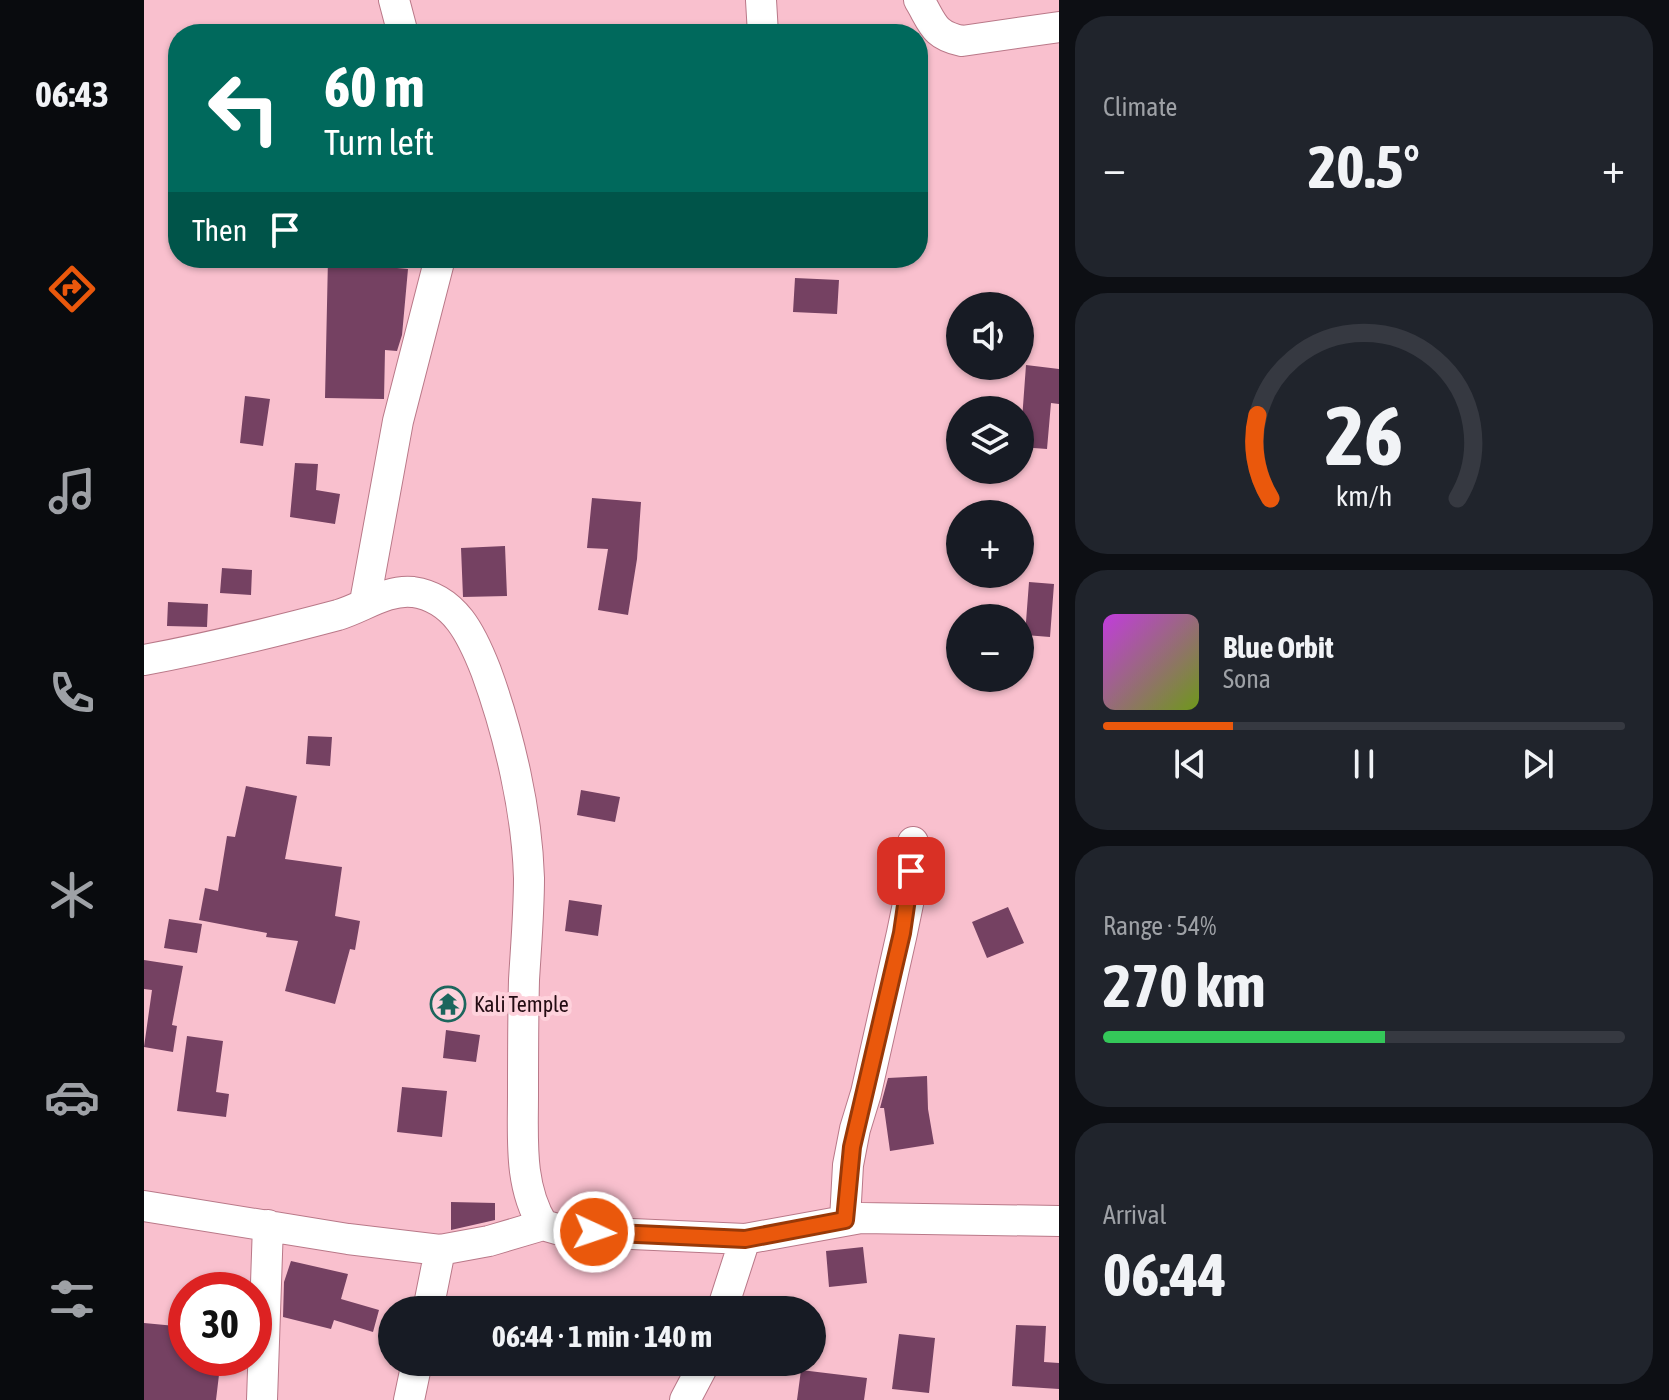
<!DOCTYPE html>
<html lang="en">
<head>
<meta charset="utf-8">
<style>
  :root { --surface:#171b24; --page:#20242c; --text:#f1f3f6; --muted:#9ea1a6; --line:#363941; --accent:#ea580c }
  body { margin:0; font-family:"Asap Condensed",sans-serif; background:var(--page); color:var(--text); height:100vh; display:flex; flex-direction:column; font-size:30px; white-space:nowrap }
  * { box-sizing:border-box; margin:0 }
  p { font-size:26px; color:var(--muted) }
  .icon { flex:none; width:44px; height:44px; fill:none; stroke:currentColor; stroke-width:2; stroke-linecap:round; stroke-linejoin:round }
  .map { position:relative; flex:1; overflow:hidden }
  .sheet { display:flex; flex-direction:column; gap:16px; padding:16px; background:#0d0f14; width:610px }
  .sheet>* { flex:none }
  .banner { position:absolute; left:24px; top:24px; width:760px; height:244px; border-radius:32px; box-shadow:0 2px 6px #0004; background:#00695c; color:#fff; overflow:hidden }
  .controls { position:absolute; left:802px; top:292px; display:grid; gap:16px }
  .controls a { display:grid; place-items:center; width:88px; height:88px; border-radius:50%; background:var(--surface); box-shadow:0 2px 6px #0004; font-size:40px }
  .speed { position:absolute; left:24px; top:1272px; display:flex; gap:16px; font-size:40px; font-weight:700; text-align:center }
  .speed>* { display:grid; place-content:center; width:104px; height:104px; border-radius:50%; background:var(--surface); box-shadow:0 2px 6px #0004; line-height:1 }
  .speed .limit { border:12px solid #d22; background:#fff; color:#111 }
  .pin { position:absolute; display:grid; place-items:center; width:68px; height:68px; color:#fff; margin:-34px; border-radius:16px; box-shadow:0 4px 12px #0006 }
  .me { position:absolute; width:88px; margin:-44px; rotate:93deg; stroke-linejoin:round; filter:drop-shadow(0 0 6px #0008) }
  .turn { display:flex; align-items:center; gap:28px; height:168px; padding:0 24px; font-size:36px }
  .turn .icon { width:104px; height:104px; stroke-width:2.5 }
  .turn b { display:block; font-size:56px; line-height:68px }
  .then { display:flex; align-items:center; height:76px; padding:0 24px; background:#0003; gap:16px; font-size:30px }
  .big { font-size:60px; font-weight:700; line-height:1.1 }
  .sheet .card { flex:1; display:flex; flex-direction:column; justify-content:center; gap:12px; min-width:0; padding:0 28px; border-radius:32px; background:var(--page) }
  .sheet .dial { align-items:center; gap:0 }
  .dial svg { height:208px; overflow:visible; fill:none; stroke:var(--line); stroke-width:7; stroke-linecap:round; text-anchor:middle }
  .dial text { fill:var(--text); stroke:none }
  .song { display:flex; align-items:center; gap:24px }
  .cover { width:96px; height:96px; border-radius:12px; background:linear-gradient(135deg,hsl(290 70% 55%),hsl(80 70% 35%)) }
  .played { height:8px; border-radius:4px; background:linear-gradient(90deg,var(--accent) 25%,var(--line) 25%) }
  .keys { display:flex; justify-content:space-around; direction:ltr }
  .heat { display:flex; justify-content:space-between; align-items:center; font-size:44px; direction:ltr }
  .charge { height:12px; border-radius:6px; background:linear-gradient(90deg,#34c759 54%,var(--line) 0) }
  .trip { position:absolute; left:234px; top:1296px; width:448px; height:80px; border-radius:40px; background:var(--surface); box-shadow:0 2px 6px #0004; font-weight:700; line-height:80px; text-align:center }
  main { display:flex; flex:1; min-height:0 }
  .tabs { display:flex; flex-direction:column; width:144px; justify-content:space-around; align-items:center; background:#090b0e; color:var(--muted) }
  .tabs .icon { width:56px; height:56px }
  .tabs .selected { color:var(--accent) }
  .tabs b { font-size:36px; color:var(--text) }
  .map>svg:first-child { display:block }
</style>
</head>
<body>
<main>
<nav class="tabs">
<b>06:43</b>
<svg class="icon selected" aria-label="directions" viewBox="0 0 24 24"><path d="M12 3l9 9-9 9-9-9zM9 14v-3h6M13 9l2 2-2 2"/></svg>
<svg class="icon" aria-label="music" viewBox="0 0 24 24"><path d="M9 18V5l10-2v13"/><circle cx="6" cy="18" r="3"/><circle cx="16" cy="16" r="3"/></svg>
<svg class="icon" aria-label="phone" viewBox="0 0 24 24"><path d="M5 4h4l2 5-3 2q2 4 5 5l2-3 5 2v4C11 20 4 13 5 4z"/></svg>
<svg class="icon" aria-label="climate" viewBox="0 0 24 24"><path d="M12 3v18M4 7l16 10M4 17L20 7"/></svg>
<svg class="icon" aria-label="car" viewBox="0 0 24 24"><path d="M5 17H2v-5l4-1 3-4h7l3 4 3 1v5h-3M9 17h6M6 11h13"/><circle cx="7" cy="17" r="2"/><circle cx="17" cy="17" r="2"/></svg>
<svg class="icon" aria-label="filters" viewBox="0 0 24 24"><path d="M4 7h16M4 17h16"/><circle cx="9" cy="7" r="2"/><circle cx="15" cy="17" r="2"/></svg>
</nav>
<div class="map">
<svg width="915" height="1400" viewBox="0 0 915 1400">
  <rect width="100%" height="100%" fill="#f9c0ce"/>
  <path fill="#754162" d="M 184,258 L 254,258 L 253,268 L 264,269 L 258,335 L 253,351 L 241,350 L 240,399 L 181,398 Z
    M 651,278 L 695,280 L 693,314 L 649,312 Z
    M 882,365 L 915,369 L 915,404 L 907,403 L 903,449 L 876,447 Z
    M 101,396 L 126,399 L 119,446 L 96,443 Z
    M 151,463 L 174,464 L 172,490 L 196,494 L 191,524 L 146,517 Z
    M 448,498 L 497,502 L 493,559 L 484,615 L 454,610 L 464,549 L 443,548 Z
    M 361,546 L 363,596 L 319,597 L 317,548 Z
    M 78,568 L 108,570 L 107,595 L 76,593 Z
    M 885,582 L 910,584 L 906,637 L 881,635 Z
    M 24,602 L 64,604 L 63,627 L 23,626 Z
    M 164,736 L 188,737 L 186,766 L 162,764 Z
    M 102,786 L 153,796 L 141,859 L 198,867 L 191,916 L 216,921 L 211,950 L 206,949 L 191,1004 L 141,991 L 154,941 L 122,937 L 123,933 L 55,920 L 61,888 L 74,891 L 83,836 L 91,837 Z
    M 437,790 L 476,797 L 471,822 L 433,815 Z
    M 425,900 L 458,905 L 454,936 L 421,931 Z
    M 864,907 L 880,943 L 843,958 L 828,922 Z
    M 25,919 L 58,924 L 53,953 L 20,948 Z
    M 0,960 L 39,966 L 28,1025 L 33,1026 L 29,1052 L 0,1047 L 8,990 L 0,989 Z
    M 302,1030 L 336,1035 L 332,1062 L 299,1058 Z
    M 43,1036 L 79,1041 L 72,1092 L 85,1094 L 82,1117 L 33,1111 Z
    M 783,1076 L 784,1109 L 790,1144 L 746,1151 L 740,1108 L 736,1108 L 744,1078 Z
    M 258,1087 L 303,1091 L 298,1137 L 253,1132 Z
    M 307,1202 L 351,1203 L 351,1220 L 307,1230 Z
    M 719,1247 L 723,1283 L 685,1287 L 682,1251 Z
    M 147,1261 L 204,1274 L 197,1299 L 235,1310 L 229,1332 L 190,1320 L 187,1329 L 139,1317 L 140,1282 Z
    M 0,1323 L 42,1327 L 42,1358 L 77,1358 L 72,1400 L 0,1400 Z
    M 872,1325 L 902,1326 L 900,1362 L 915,1363 L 915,1389 L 868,1386 Z
    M 755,1334 L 791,1338 L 785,1393 L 748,1389 Z
    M 657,1370 L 723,1378 L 720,1400 L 653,1400 Z"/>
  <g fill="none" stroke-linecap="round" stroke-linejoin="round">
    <g stroke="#b97888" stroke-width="32">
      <path id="minor" d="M 250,0 L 259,34
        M 617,0 L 619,34
        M 775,0 C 789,23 789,35 818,41 L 915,27
        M 221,602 L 254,421 L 296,258
        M 0,660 C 65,648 130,632 194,615 C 218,608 243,589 269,592 C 311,598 328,635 342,671 C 365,734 383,811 385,878 C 385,912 382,946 380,980 C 379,1019 379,1057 379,1095 C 379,1140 375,1186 399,1225
        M 0,1206 L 204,1239 L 296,1250 L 345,1241 L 399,1225 L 420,1231 L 601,1239 L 717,1218 L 915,1221
        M 701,1220 L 704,1165 L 711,1129 L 722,1093 L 758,933 L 765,899 L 769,842
        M 284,1310 L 296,1250
        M 578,1310 L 601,1239
        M 118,1400 L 124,1225
        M 265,1400 L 273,1362
        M 541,1400 L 561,1362"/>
    </g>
    <use href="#minor" stroke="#fff" stroke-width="30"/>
  </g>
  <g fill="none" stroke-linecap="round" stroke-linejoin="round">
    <g stroke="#983908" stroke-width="20">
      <path id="route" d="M 450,1232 L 601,1239 L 701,1220 L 708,1147 L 758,933 L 767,871"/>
    </g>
    <use href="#route" stroke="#ea580c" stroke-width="14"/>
  </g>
  <defs>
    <g id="temple-ring" transform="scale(1.8)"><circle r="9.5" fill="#fed2dc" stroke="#1c665d" stroke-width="1.5"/><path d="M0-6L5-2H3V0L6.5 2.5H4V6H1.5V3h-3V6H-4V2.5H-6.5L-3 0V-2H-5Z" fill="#1c665d"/></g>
  </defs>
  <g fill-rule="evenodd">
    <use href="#temple-ring" x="304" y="1004"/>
  </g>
  <g text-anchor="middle" stroke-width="8" stroke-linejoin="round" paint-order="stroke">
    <g font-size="22" fill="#240c13" stroke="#fed2dc" text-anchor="start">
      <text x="330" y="1012">Kali Temple</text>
    </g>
  </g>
</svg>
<div class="controls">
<a><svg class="icon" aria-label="sound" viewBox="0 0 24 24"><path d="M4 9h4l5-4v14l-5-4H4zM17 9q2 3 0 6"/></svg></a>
<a><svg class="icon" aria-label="layers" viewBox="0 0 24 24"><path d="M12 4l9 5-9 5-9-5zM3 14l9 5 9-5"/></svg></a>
<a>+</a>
<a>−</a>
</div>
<div class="speed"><div class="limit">30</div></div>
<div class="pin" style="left:767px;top:871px;background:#d93025"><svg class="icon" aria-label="arrive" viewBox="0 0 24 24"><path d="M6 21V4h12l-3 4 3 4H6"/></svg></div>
<svg class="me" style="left:450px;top:1232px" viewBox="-20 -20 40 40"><circle r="17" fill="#ea580c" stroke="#fff" stroke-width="3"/><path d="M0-11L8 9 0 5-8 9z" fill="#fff"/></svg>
<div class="trip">06:44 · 1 min · 140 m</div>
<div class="banner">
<div class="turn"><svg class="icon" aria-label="left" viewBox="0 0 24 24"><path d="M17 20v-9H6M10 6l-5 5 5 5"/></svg><div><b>60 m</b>Turn left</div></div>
<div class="then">Then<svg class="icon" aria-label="arrive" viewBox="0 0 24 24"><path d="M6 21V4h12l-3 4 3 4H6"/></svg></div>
</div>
</div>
<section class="sheet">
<div class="card"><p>Climate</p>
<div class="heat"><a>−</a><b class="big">20.5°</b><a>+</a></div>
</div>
<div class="card dial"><svg viewBox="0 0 100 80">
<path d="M14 69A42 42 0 1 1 86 69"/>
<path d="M14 69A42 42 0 0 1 9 37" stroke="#ea580c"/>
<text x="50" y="56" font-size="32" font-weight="700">26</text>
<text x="50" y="72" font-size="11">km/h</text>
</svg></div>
<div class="card">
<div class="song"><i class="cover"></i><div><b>Blue Orbit</b><p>Sona</p></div></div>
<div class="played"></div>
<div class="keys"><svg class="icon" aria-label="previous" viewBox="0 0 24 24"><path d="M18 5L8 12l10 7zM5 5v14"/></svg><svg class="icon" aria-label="pause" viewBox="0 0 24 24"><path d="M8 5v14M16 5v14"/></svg><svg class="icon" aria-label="next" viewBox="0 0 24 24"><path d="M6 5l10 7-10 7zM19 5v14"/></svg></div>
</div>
<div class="card"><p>Range · 54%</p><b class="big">270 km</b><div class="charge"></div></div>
<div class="card"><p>Arrival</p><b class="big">06:44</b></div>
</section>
</main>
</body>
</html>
